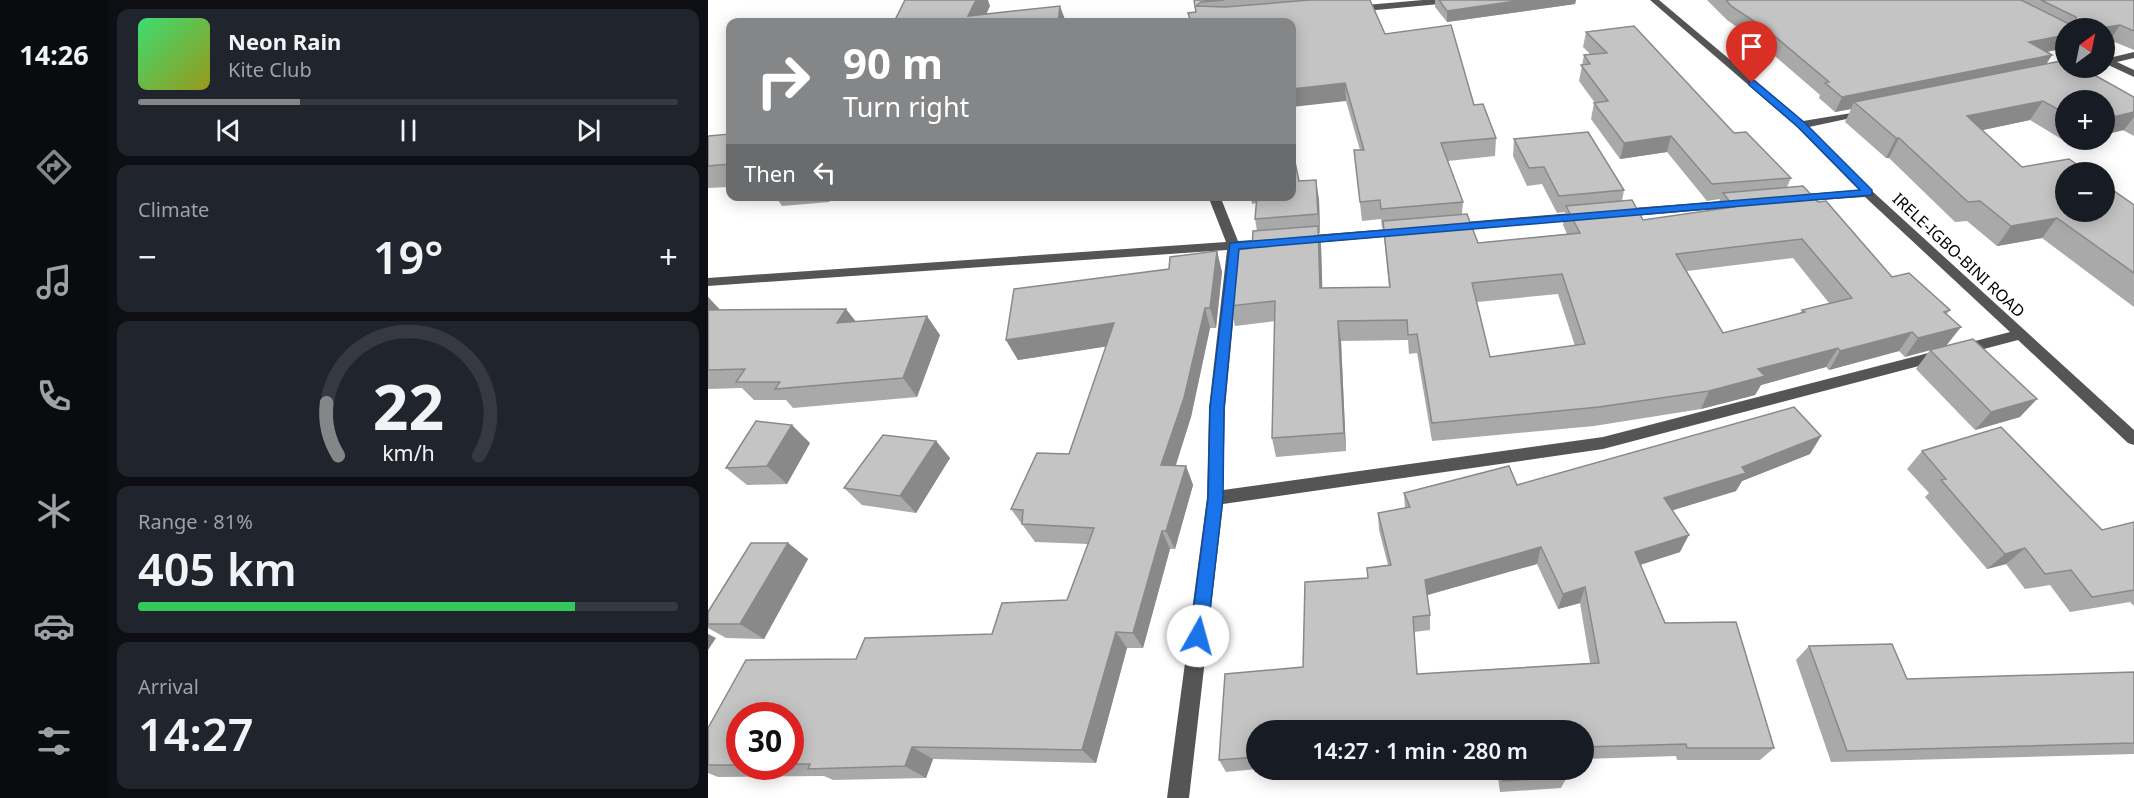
<!DOCTYPE html>
<html lang="en">
<head>
<meta charset="utf-8">
<style>
  :root { --surface:#171b24; --page:#20242c; --text:#f1f3f6; --muted:#9ea1a6; --line:#363941; --accent:#858687 }
  body { margin:0; font-family:"Noto Sans",sans-serif; background:var(--page); color:var(--text); height:100vh; display:flex; flex-direction:column; font-size:22px; white-space:nowrap }
  * { box-sizing:border-box; margin:0 }
  p { font-size:20px; color:var(--muted) }
  .icon { flex:none; width:33px; height:33px; fill:none; stroke:currentColor; stroke-width:2; stroke-linecap:round; stroke-linejoin:round }
  .map { position:relative; flex:1; overflow:hidden }
  .details { display:flex; flex-direction:column; gap:9px; padding:9px; background:#0d0f14; width:600px }
  .details>* { flex:none }
  .banner { position:absolute; left:18px; top:18px; width:570px; height:183px; border-radius:12px; box-shadow:0 3px 15px #0003; background:#858687; color:#fff; overflow:hidden }
  .needle { width:39px; rotate:33deg }
  .fabs { position:absolute; left:1347px; top:18px; display:grid; gap:12px }
  .fabs a { display:grid; place-items:center; width:60px; height:60px; border-radius:50%; background:var(--surface); box-shadow:0 3px 15px #0003; font-size:30px }
  .speed { position:absolute; left:18px; top:702px; display:flex; gap:12px; font-size:30px; font-weight:700; text-align:center }
  .speed>* { display:grid; place-content:center; width:78px; height:78px; border-radius:50%; background:var(--surface); box-shadow:0 3px 15px #0003; line-height:1 }
  .speed .limit { border:9px solid #d22; background:#fff; color:#111 }
  .pin { position:absolute; display:grid; place-items:center; width:51px; height:51px; color:#fff; margin:-62px -26px; border-radius:50% 50% 50% 0; rotate:-45deg; box-shadow:0 0 6px #0007 }
  .pin .icon { rotate:45deg }
  .me { position:absolute; width:66px; margin:-33px; rotate:7deg; stroke-linejoin:round; filter:drop-shadow(0 0 4px #0008) }
  .turn { display:flex; align-items:center; gap:21px; height:126px; padding:0 18px; font-size:27px }
  .turn .icon { width:78px; height:78px; stroke-width:2.5 }
  .turn b { display:block; font-size:42px; line-height:51px }
  .then { display:flex; align-items:center; height:57px; padding:0 18px; background:#0003; gap:12px; font-size:22px }
  .big { font-size:45px; font-weight:600; line-height:1.1 }
  .details .widget { flex:1; display:flex; flex-direction:column; justify-content:center; gap:9px; min-width:0; padding:0 21px; border-radius:12px; background:var(--page) }
  .details .dial { align-items:center; gap:0 }
  .dial svg { height:156px; overflow:visible; fill:none; stroke:var(--line); stroke-width:7; stroke-linecap:round; text-anchor:middle }
  .dial text { fill:var(--text); stroke:none }
  .song { display:flex; align-items:center; gap:18px }
  .cover { width:72px; height:72px; border-radius:9px; background:linear-gradient(135deg,hsl(140 70% 55%),hsl(60 70% 35%)) }
  .played { height:6px; border-radius:3px; background:linear-gradient(90deg,var(--accent) 30%,var(--line) 30%) }
  .keys { display:flex; justify-content:space-around; direction:ltr }
  .heat { display:flex; justify-content:space-between; align-items:center; font-size:33px; direction:ltr }
  .charge { height:9px; border-radius:4px; background:linear-gradient(90deg,#34c759 81%,var(--line) 0) }
  .trip { position:absolute; left:538px; top:720px; width:348px; height:60px; border-radius:30px; background:var(--surface); box-shadow:0 3px 15px #0003; font-weight:600; line-height:60px; text-align:center }
  main { display:flex; flex:1; min-height:0 }
  .dock { display:flex; flex-direction:column; width:108px; justify-content:space-around; align-items:center; background:#090b0e; color:var(--muted) }
  .dock .icon { width:42px; height:42px }
  .dock .selected { color:var(--accent) }
  .dock b { font-size:27px; color:var(--text) }
  .map>svg:first-child { display:block }
</style>
</head>
<body>
<main>
<nav class="dock">
<b>14:26</b>
<svg class="icon selected" aria-label="directions" viewBox="0 0 24 24"><path d="M12 3l9 9-9 9-9-9zM9 14v-3h6M13 9l2 2-2 2"/></svg>
<svg class="icon" aria-label="music" viewBox="0 0 24 24"><path d="M9 18V5l10-2v13"/><circle cx="6" cy="18" r="3"/><circle cx="16" cy="16" r="3"/></svg>
<svg class="icon" aria-label="phone" viewBox="0 0 24 24"><path d="M5 4h4l2 5-3 2q2 4 5 5l2-3 5 2v4C11 20 4 13 5 4z"/></svg>
<svg class="icon" aria-label="climate" viewBox="0 0 24 24"><path d="M12 3v18M4 7l16 10M4 17L20 7"/></svg>
<svg class="icon" aria-label="car" viewBox="0 0 24 24"><path d="M5 17H2v-5l4-1 3-4h7l3 4 3 1v5h-3M9 17h6M6 11h13"/><circle cx="7" cy="17" r="2"/><circle cx="17" cy="17" r="2"/></svg>
<svg class="icon" aria-label="filters" viewBox="0 0 24 24"><path d="M4 7h16M4 17h16"/><circle cx="9" cy="7" r="2"/><circle cx="15" cy="17" r="2"/></svg>
</nav>
<section class="details">
<div class="widget">
<div class="song"><i class="cover"></i><div><b>Neon Rain</b><p>Kite Club</p></div></div>
<div class="played"></div>
<div class="keys"><svg class="icon" aria-label="previous" viewBox="0 0 24 24"><path d="M18 5L8 12l10 7zM5 5v14"/></svg><svg class="icon" aria-label="pause" viewBox="0 0 24 24"><path d="M8 5v14M16 5v14"/></svg><svg class="icon" aria-label="next" viewBox="0 0 24 24"><path d="M6 5l10 7-10 7zM19 5v14"/></svg></div>
</div>
<div class="widget"><p>Climate</p>
<div class="heat"><a>−</a><b class="big">19°</b><a>+</a></div>
</div>
<div class="widget dial"><svg viewBox="0 0 100 80">
<path d="M14 69A42 42 0 1 1 86 69"/>
<path d="M14 69A42 42 0 0 1 8 42" stroke="#858687"/>
<text x="50" y="56" font-size="32" font-weight="700">22</text>
<text x="50" y="72" font-size="11">km/h</text>
</svg></div>
<div class="widget"><p>Range · 81%</p><b class="big">405 km</b><div class="charge"></div></div>
<div class="widget"><p>Arrival</p><b class="big">14:27</b></div>
</section>
<div class="map">
<svg width="1426" height="798" viewBox="0 0 1426 798">
  <rect width="100%" height="100%" fill="#fff"/>
  <g fill="none" stroke-linecap="round" stroke-linejoin="round">
    <path fill="#555" fill-rule="evenodd" d="M 715,0 L 746,0 L 742,3 L 647,12 L 643,9 L 647,6 Z
      M 942,0 L 951,0 L 1095,121 L 1162,110 L 1162,114 L 1101,127 L 1164,191 L 1426,430 L 1426,445 L 1420,443 L 1310,340 L 895,449 L 515,504 L 481,798 L 459,798 L 499,498 L 501,408 L 519,250 L 0,286 L 0,278 L 518,242 L 500,196 L 512,196 L 530,241 L 562,239 L 568,243 L 562,247 L 532,249 L 517,408 L 515,490 L 895,437 L 1302,332 L 1157,197 L 1081,202 L 1079,199 L 1085,195 L 1151,190 L 1089,127 Z
      M 1426,52 L 1426,58 L 1409,62 L 1426,70 L 1426,77 L 1396,63 L 1396,56 L 1401,58 Z
      M 1029,200 L 1035,204 L 1033,207 L 912,217 L 906,213 L 912,209 Z
      M 876,212 L 882,216 L 880,219 L 745,231 L 739,227 L 745,223 Z
      M 694,228 L 700,232 L 698,235 L 592,244 L 586,240 L 592,236 Z"/>
  </g>
  <path fill="#a9a9a9" fill-rule="evenodd" d="M 486,0 L 662,0 L 677,34 L 766,105 L 788,138 L 787,156 L 740,161 L 755,202 L 754,214 L 770,243 L 859,234 L 855,225 L 857,212 L 849,213 L 834,184 L 819,186 L 805,156 L 806,139 L 916,190 L 914,201 L 935,220 L 1009,209 L 1012,199 L 999,201 L 959,152 L 912,159 L 883,119 L 886,103 L 887,103 L 871,81 L 876,55 L 883,55 L 875,47 L 878,32 L 1026,133 L 1083,178 L 1079,187 L 1184,277 L 1242,310 L 1239,314 L 1197,357 L 1191,351 L 1121,370 L 1118,367 L 1053,385 L 1047,395 L 993,409 L 886,426 L 724,441 L 709,353 L 701,354 L 700,340 L 633,341 L 638,451 L 568,457 L 564,438 L 567,321 L 527,326 L 522,306 L 549,231 L 547,219 L 549,203 L 544,204 L 543,196 L 584,196 L 591,181 L 611,199 L 612,233 L 611,233 L 613,245 L 614,288 L 681,287 L 675,228 L 674,228 L 673,219 L 654,221 L 646,150 L 652,150 L 638,101 L 481,19 L 480,13 L 488,12 ZM 1085,258 L 1121,303 L 1094,310 L 1092,314 L 1015,333 L 979,271 ZM 850,294 L 867,346 L 782,357 L 769,302 Z
    M 727,0 L 868,0 L 867,4 L 739,22 L 727,7 Z
    M 999,0 L 1426,0 L 1426,50 L 1402,40 L 1358,28 L 1358,48 L 1338,52 L 1344,55 L 1339,63 L 1426,97 L 1426,136 L 1358,100 L 1358,140 L 1377,140 L 1360,143 L 1322,120 L 1274,130 L 1314,167 L 1426,205 L 1426,307 L 1334,238 L 1289,246 L 1259,221 L 1247,222 L 1181,158 L 1178,158 L 1137,122 L 1143,109 L 1127,112 L 1111,98 L 1112,95 L 1053,44 L 1019,20 Z
    M 22,134 L 22,187 L 0,188 L 0,166 Z
    M 67,196 L 124,196 L 121,202 L 74,206 Z
    M 509,251 L 514,272 L 508,328 L 502,328 L 483,417 L 467,466 L 478,466 L 485,485 L 467,549 L 462,549 L 435,648 L 419,648 L 388,763 L 225,759 L 218,778 L 125,780 L 116,776 L 10,777 L 0,773 L 0,728 L 148,659 L 284,634 L 359,600 L 380,544 L 327,542 L 303,509 L 361,454 L 399,346 L 310,360 L 298,340 L 461,269 ZM 32,716 L 82,716 L 82,766 L 32,766 Z
    M 0,297 L 12,310 L 148,322 L 232,335 L 209,397 L 85,408 L 78,400 L 46,400 L 34,388 L 0,389 Z
    M 1222,350 L 1312,417 L 1267,430 L 1208,369 Z
    M 1113,436 L 1102,454 L 1034,481 L 1028,491 L 965,510 L 972,552 L 932,565 L 957,623 L 1066,748 L 1052,760 L 969,760 L 968,756 L 876,759 L 876,730 L 549,730 L 549,769 L 518,772 L 511,760 L 595,667 L 680,565 L 671,530 L 670,513 L 697,508 L 696,493 L 809,485 ZM 829,564 L 850,609 L 872,603 L 882,663 L 709,674 L 706,632 L 722,630 L 722,615 L 719,595 Z
    M 228,441 L 242,458 L 208,513 L 154,505 L 136,488 Z
    M 102,443 L 79,484 L 39,485 L 18,468 Z
    M 1214,451 L 1394,530 L 1426,522 L 1426,606 L 1422,602 L 1362,612 L 1342,585 L 1317,589 L 1298,564 L 1279,569 L 1217,497 L 1221,493 L 1199,469 Z
    M 80,543 L 100,559 L 56,639 L 18,638 L 0,628 L 0,612 Z
    M 1101,646 L 1199,679 L 1426,672 L 1426,754 L 1123,762 L 1088,660 Z
    M 789,770 L 857,770 L 859,777 L 853,788 L 792,792 Z"/>
  <path fill="#898989" d="M 268,0 L 280,0 L 282,6 L 275,22 L 260,16 Z
    M 815,0 L 868,0 L 867,4 L 739,22 L 739,11 Z
    M 352,6 L 358,22 L 350,22 Z
    M 1412,25 L 1402,40 L 1396,41 L 1396,28 L 1393,28 Z
    M 1358,35 L 1358,48 L 1312,57 L 1321,42 Z
    M 1344,55 L 1334,70 L 1146,102 L 1143,109 L 1127,112 L 1134,97 Z
    M 637,83 L 638,101 L 584,107 L 584,89 Z
    M 1335,101 L 1322,120 L 1247,136 L 1259,116 Z
    M 1426,112 L 1426,117 L 1416,130 L 1396,135 L 1396,119 Z
    M 963,136 L 959,152 L 912,159 L 916,143 Z
    M 1188,138 L 1191,138 L 1181,158 L 1178,158 Z
    M 1363,140 L 1377,140 L 1360,143 Z
    M 608,180 L 611,199 L 612,233 L 610,214 Z
    M 117,196 L 124,196 L 121,202 Z
    M 1349,218 L 1334,238 L 1289,246 L 1303,226 Z
    M 610,226 L 613,245 L 615,307 L 612,288 Z
    M 509,251 L 514,272 L 508,328 L 502,308 Z
    M 0,297 L 15,313 L 0,326 Z
    M 497,308 L 502,328 L 483,417 L 462,484 L 453,465 Z
    M 138,309 L 153,328 L 129,323 Z
    M 219,316 L 232,335 L 209,397 L 195,378 Z
    M 630,321 L 633,341 L 638,451 L 636,433 Z
    M 406,323 L 415,344 L 310,360 L 298,340 Z
    M 1253,327 L 1238,346 L 1197,357 L 1210,338 Z
    M 1204,332 L 1191,351 L 1121,370 L 1132,351 Z
    M 1130,348 L 1118,367 L 1053,385 L 1047,395 L 993,409 L 1001,391 L 1050,369 Z
    M 1329,399 L 1312,417 L 1267,430 L 1283,412 Z
    M 84,425 L 102,443 L 79,484 L 59,466 Z
    M 1113,436 L 1102,454 L 1034,481 L 1028,491 L 949,515 L 956,498 Z
    M 228,441 L 242,458 L 208,513 L 192,496 Z
    M 478,466 L 485,485 L 467,549 L 458,531 Z
    M 454,531 L 462,549 L 435,648 L 425,633 Z
    M 981,535 L 972,552 L 919,569 L 927,552 Z
    M 80,543 L 100,559 L 56,639 L 32,624 Z
    M 833,547 L 829,564 L 716,596 L 717,580 Z
    M 1317,548 L 1298,564 L 1279,569 L 1297,554 Z
    M 877,587 L 872,603 L 850,609 L 855,594 Z
    M 408,632 L 419,648 L 388,763 L 374,750 Z
    M 0,634 L 8,638 L 0,650 Z
    M 204,747 L 225,759 L 218,778 L 197,766 Z"/>
  <path fill="#c4c4c4" stroke="#898989" stroke-width="1.5" fill-rule="evenodd" d="M 197,0 L 268,0 L 260,16 L 352,6 L 350,22 L 186,22 Z
    M 486,0 L 516,0 L 493,2 L 487,7 Z
    M 602,0 L 662,0 L 677,34 L 743,25 L 766,105 L 775,104 L 788,138 L 733,143 L 755,202 L 673,209 L 672,200 L 652,202 L 646,150 L 656,150 L 637,83 L 584,89 L 584,22 L 450,22 L 482,19 L 480,13 L 488,12 L 487,6 L 517,7 Z
    M 731,0 L 815,0 L 739,11 Z
    M 1018,0 L 1313,0 L 1369,28 L 1368,17 L 1333,0 L 1426,0 L 1426,31 L 1412,25 L 1393,28 L 1358,28 L 1358,35 L 1321,42 L 1344,55 L 1134,97 L 1117,83 L 1121,82 L 1058,29 L 1023,6 Z
    M 926,26 L 1026,133 L 1038,132 L 1083,178 L 1004,184 L 963,136 L 916,143 L 886,103 L 900,101 L 873,65 L 882,64 L 876,55 L 899,53 L 878,32 Z
    M 1358,60 L 1358,68 L 1374,68 L 1426,97 L 1426,112 L 1396,119 L 1396,100 L 1358,100 L 1358,114 L 1335,101 L 1259,116 L 1314,167 L 1361,159 L 1380,172 L 1358,172 L 1358,212 L 1396,212 L 1396,184 L 1426,205 L 1426,273 L 1349,218 L 1303,226 L 1272,201 L 1260,202 L 1191,138 L 1188,138 L 1146,102 Z
    M 880,132 L 916,190 L 851,196 L 836,167 L 821,168 L 806,139 Z
    M 22,134 L 22,164 L 0,166 L 0,136 Z
    M 584,148 L 591,181 L 608,180 L 610,214 L 547,219 L 549,196 L 584,196 Z
    M 1095,186 L 1110,202 L 1118,201 L 1184,277 L 1201,273 L 1242,310 L 1236,312 L 1253,327 L 1210,338 L 1204,332 L 1132,351 L 1130,348 L 1050,369 L 1057,376 L 1001,391 L 891,407 L 724,423 L 709,334 L 700,335 L 699,320 L 630,321 L 636,433 L 564,438 L 567,301 L 522,306 L 528,250 L 544,248 L 545,231 L 610,226 L 612,288 L 682,287 L 675,221 L 759,214 L 770,243 L 872,233 L 858,206 L 924,200 L 935,220 L 1026,207 L 1015,193 ZM 1094,239 L 1144,298 L 1094,310 L 1097,312 L 1015,333 L 968,254 ZM 854,274 L 877,344 L 782,357 L 764,283 Z
    M 509,251 L 502,308 L 497,308 L 476,398 L 453,465 L 478,466 L 458,531 L 454,531 L 425,633 L 408,632 L 374,750 L 204,747 L 197,766 L 100,769 L 102,764 L 82,764 L 82,716 L 32,716 L 32,765 L 0,765 L 0,728 L 38,660 L 148,659 L 157,638 L 284,634 L 294,603 L 359,600 L 386,528 L 314,524 L 315,510 L 303,509 L 329,453 L 361,454 L 406,323 L 298,340 L 306,289 L 461,269 L 462,257 Z
    M 138,309 L 129,323 L 219,316 L 195,378 L 67,389 L 72,382 L 28,382 L 37,369 L 0,370 L 0,310 Z
    M 1265,339 L 1329,399 L 1283,412 L 1222,350 Z
    M 1086,407 L 1113,436 L 1034,467 L 1038,473 L 956,498 L 981,535 L 927,552 L 957,623 L 1028,622 L 1066,748 L 979,748 L 978,744 L 876,747 L 876,730 L 549,730 L 549,757 L 511,760 L 517,674 L 595,667 L 597,582 L 660,578 L 659,568 L 683,565 L 670,513 L 702,507 L 696,493 L 801,466 L 809,485 ZM 833,547 L 855,594 L 877,587 L 891,663 L 709,674 L 705,617 L 722,615 L 717,580 Z
    M 48,421 L 84,425 L 59,466 L 18,468 Z
    M 1293,427 L 1394,530 L 1426,522 L 1426,590 L 1384,597 L 1363,570 L 1337,574 L 1317,548 L 1297,554 L 1233,480 L 1238,479 L 1214,451 Z
    M 175,435 L 228,441 L 192,496 L 136,488 Z
    M 43,543 L 80,543 L 32,624 L 0,624 L 0,612 Z
    M 1184,644 L 1199,679 L 1426,672 L 1426,743 L 1139,751 L 1101,646 Z
    M 793,770 L 857,770 L 859,777 L 795,781 Z"/>
  <path fill="#1a73e8" stroke="#114b97" stroke-width="1.5" d="M 1041,81 L 1047,81 L 1097,123 L 1164,190 L 1164,195 L 531,249 L 516,408 L 515,498 L 499,636 L 496,642 L 490,645 L 484,642 L 482,636 L 500,498 L 502,408 L 522,243 L 1152,190 L 1090,127 L 1041,85 Z"/>
  <g text-anchor="middle" stroke-width="4.5" stroke-linejoin="round" paint-order="stroke">
    <g font-size="16" fill="#000" stroke="#fff">
      <text transform="translate(1251 255) rotate(43)" y="6">IRELE-IGBO-BINI ROAD</text>
    </g>
  </g>
</svg>
<div class="fabs">
<a><svg class="needle" viewBox="-14 -14 28 28"><path d="M0-13l5 13h-10z" fill="#e53935"/><path d="M0 13l5-13h-10z" fill="#9ea1a6"/></svg></a>
<a>+</a>
<a>−</a>
</div>
<div class="speed"><div class="limit">30</div></div>
<div class="pin" style="left:1044px;top:83px;background:#d93025"><svg class="icon" aria-label="arrive" viewBox="0 0 24 24"><path d="M6 21V4h12l-3 4 3 4H6"/></svg></div>
<svg class="me" style="left:490px;top:636px" viewBox="-20 -20 40 40"><circle r="19" fill="#fff"/><path d="M0-13L10 11 0 6-10 11z" fill="#1a73e8"/></svg>
<div class="trip">14:27 · 1 min · 280 m</div>
<div class="banner">
<div class="turn"><svg class="icon" aria-label="right" viewBox="0 0 24 24"><path d="M7 20v-9h11M14 6l5 5-5 5"/></svg><div><b>90 m</b>Turn right</div></div>
<div class="then">Then<svg class="icon" aria-label="left" viewBox="0 0 24 24"><path d="M17 20v-9H6M10 6l-5 5 5 5"/></svg></div>
</div>
</div>
</main>
</body>
</html>
